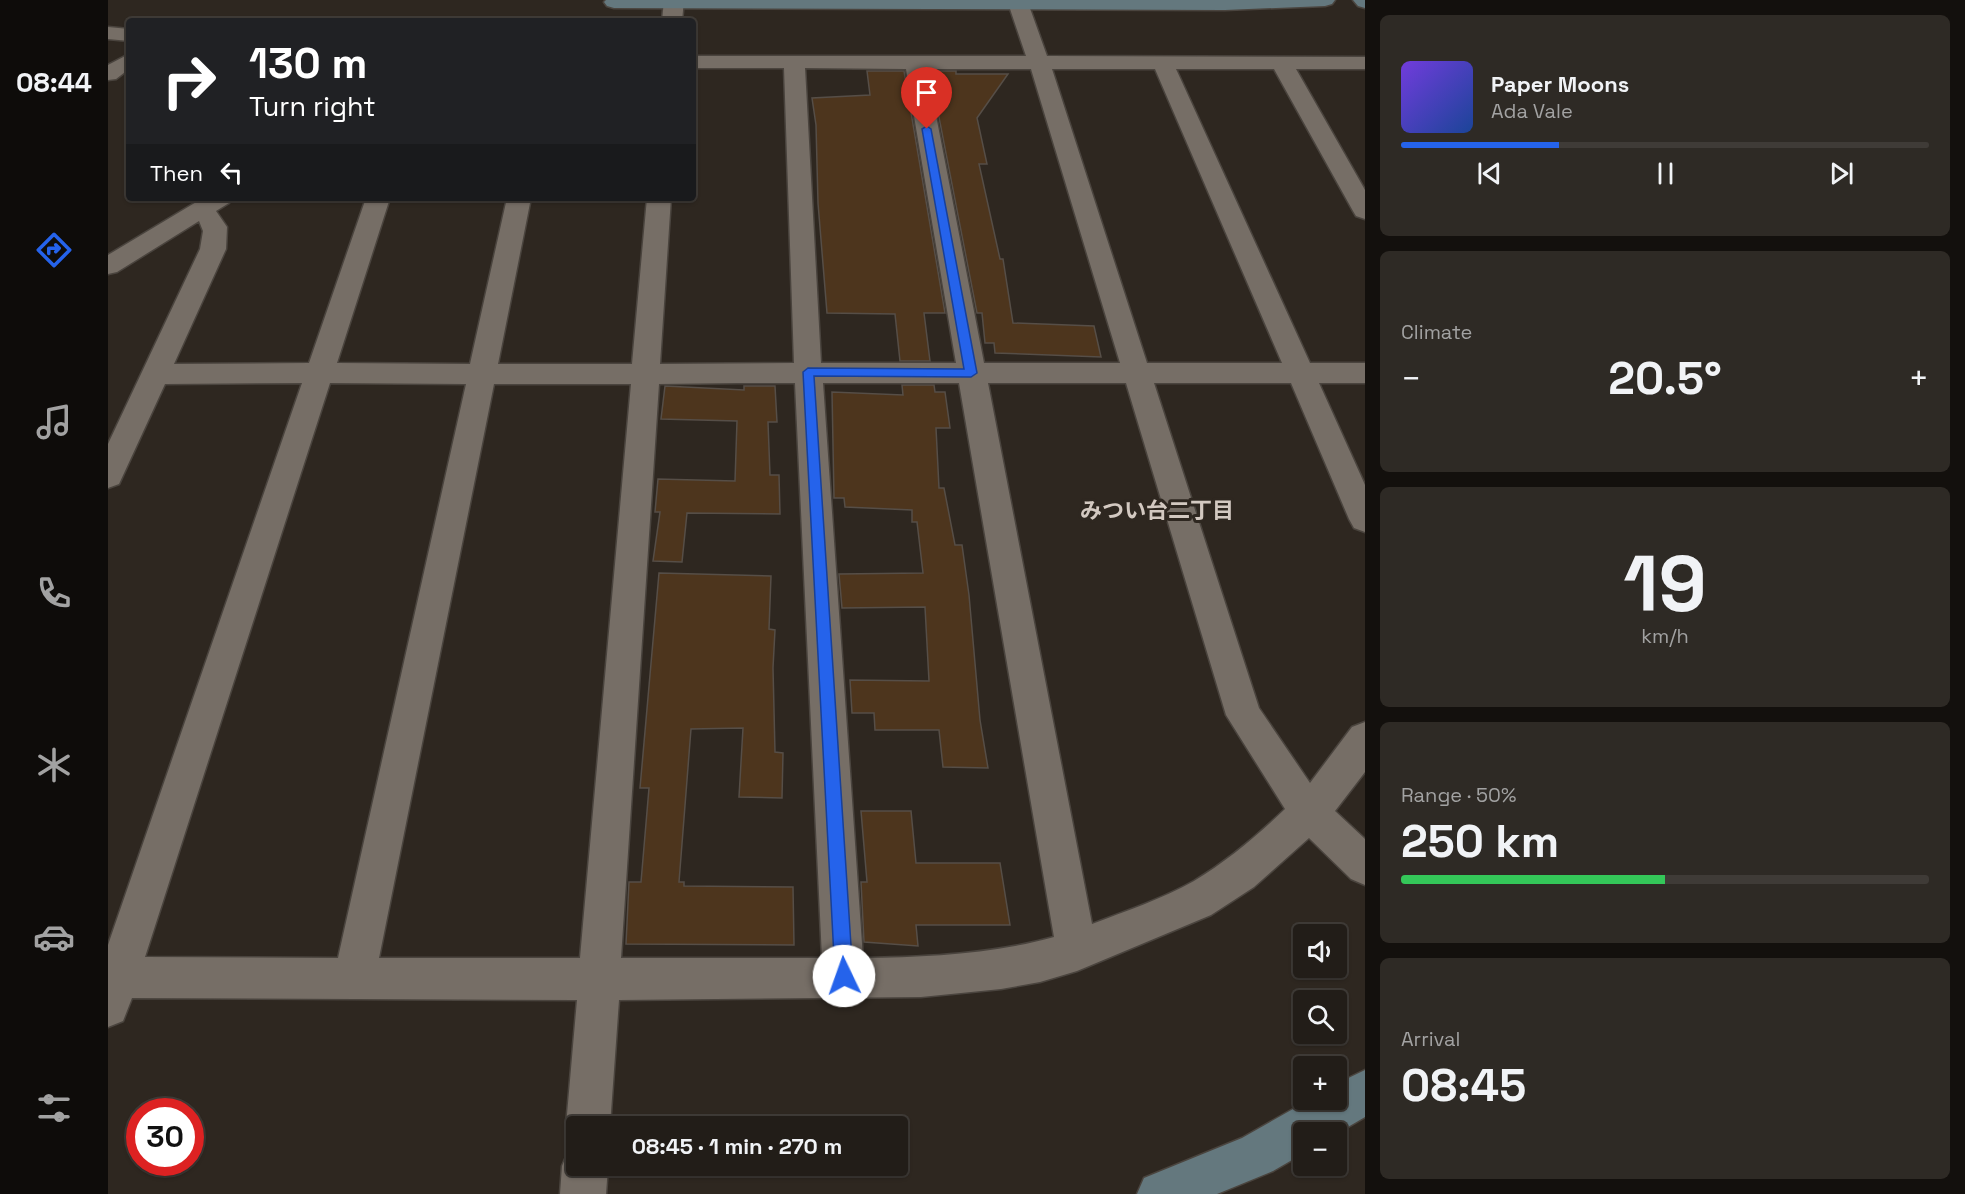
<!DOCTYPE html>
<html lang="en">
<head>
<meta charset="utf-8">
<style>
  :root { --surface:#221d18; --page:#2e2a25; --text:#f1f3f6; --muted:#a2a2a2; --line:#3f3b37; --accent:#2563eb }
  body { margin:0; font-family:"Space Grotesk","Noto Sans JP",sans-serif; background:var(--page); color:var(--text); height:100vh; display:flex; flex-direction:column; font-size:22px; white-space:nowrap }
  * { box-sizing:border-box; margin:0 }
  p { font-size:20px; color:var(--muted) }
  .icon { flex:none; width:33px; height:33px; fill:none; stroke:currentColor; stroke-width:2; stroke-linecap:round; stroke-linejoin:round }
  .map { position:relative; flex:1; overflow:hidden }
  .panel { display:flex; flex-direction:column; gap:15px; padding:15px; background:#13100d; width:600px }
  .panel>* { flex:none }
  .guide { position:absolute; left:18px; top:18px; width:570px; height:183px; border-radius:6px; box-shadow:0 2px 4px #0004,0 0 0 2px var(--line); background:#202124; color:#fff; overflow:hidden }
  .fabs { position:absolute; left:1185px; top:924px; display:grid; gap:12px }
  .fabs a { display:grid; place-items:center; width:54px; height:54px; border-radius:6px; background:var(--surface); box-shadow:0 2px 4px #0004,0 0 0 2px var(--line); font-size:30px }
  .speed { position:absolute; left:18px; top:1098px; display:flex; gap:12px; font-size:30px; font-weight:700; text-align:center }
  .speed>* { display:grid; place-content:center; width:78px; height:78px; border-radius:50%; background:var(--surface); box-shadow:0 2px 4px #0004,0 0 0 2px var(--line); line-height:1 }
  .speed .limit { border:9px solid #d22; background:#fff; color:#111 }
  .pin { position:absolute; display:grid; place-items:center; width:51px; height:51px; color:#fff; margin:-62px -26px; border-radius:50% 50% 50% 0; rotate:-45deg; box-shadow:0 0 6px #0007 }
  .pin .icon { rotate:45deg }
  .me { position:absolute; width:66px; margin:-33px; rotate:357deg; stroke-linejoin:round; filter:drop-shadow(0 0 4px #0008) }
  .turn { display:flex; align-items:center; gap:21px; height:126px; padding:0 24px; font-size:27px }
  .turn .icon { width:78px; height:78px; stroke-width:2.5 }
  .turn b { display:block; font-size:42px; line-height:51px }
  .then { display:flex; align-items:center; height:57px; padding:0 24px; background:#0003; gap:12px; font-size:22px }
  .big { font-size:45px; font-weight:800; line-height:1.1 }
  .panel .widget { flex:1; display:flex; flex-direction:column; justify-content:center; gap:9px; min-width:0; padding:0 21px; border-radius:9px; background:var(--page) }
  .panel .dial { align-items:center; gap:0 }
  .dial b { font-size:78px; line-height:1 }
  .song { display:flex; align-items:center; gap:18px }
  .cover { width:72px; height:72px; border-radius:9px; background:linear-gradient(135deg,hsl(260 70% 55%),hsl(220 70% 35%)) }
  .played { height:6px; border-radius:3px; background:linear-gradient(90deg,var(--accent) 30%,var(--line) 30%) }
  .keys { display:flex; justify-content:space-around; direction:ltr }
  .heat { display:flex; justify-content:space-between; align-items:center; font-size:33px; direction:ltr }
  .charge { height:9px; border-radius:4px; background:linear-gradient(90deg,#34c759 50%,var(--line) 0) }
  .trip { position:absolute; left:458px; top:1116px; width:342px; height:60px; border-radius:6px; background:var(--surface); box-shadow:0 2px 4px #0004,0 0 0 2px var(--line); font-weight:800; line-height:60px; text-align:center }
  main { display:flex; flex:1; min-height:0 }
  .menu { display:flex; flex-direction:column; width:108px; justify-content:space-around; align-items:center; background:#0e0c0a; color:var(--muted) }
  .menu .icon { width:42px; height:42px }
  .menu .active { color:var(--accent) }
  .menu b { font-size:27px; color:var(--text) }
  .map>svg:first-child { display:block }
</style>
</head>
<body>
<main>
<nav class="menu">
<b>08:44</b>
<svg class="icon active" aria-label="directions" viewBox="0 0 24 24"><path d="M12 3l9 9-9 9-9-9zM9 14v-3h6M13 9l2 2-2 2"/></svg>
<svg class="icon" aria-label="music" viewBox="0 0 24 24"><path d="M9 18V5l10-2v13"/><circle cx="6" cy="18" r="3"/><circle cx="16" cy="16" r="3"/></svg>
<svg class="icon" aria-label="phone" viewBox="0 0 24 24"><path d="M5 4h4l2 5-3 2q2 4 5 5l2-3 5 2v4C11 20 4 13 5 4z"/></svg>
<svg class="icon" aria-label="climate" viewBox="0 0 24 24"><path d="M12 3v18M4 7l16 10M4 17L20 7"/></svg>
<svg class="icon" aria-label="car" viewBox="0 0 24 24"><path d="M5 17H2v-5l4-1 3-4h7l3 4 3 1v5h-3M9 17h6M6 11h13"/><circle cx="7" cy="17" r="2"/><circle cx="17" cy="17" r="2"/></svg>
<svg class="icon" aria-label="filters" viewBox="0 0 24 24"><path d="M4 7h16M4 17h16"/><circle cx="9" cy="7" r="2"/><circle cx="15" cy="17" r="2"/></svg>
</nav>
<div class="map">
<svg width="1257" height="1194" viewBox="0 0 1257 1194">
  <rect width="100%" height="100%" fill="#2e2720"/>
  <path fill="#4d351d" stroke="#564e47" stroke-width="1.5" d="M 759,71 L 796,71 L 837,313 L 816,313 L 822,361 L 792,361 L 787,314 L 719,313 L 710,203 L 708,125 L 704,98 L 762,95 Z
    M 822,71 L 848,71 L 848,74 L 900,74 L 869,118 L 879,164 L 871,164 L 892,259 L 895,259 L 905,323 L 986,326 L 993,357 L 887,353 L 886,343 L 877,343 L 874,313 L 869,313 Z
    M 794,385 L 826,385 L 827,392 L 837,392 L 842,428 L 828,428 L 831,488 L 836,488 L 847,545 L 854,545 L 861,595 L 872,720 L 880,768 L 835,767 L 831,730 L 767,730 L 766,713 L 744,713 L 742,680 L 821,681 L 817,607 L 734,608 L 731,574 L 815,573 L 809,522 L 804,522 L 804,510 L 737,507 L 736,498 L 726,498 L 724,392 L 795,395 Z
    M 557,386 L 636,390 L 636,386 L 667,386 L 669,422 L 660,422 L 662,475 L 671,475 L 672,514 L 579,513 L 574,562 L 545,561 L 552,512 L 547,512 L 550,479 L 627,481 L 629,421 L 553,419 Z
    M 551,573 L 663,576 L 661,629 L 667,630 L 665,668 L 667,752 L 675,753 L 674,798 L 631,797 L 635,728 L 583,729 L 571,882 L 576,882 L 576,886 L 685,887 L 686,945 L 518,944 L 521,882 L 533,882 L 541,788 L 532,788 Z
    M 753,811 L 803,811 L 808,863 L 892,863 L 902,925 L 808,925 L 810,946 L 756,942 L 753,882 L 759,882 Z"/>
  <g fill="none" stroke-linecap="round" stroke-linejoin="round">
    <g stroke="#4a443e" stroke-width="3">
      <path id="street" d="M 556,0 L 576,0 L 574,21 L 554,21 Z
        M 899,0 L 919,0 L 939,56 L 1257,57 L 1257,69 L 1188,69 L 1257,190 L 1257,219 L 1248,216 L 1245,211 L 1166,69 L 1068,69 L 1202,363 L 1257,363 L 1257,383 L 1211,383 L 1257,485 L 1257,532 L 1246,528 L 1241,519 L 1183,383 L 1046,383 L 1151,708 L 1202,783 L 1244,727 L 1257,722 L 1257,772 L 1227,811 L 1257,839 L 1257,885 L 1243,879 L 1201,838 L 1146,887 L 1103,915 L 969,971 L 932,982 L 893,989 L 813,997 L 511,1000 L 502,1126 L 468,1126 L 468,1143 L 464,1142 L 458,1126 L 469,1000 L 24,998 L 15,1021 L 0,1027 L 0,945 L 194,383 L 57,384 L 11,484 L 0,488 L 0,444 L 92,249 L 95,231 L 91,221 L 9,272 L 0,274 L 0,255 L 95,198 L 124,198 L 121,203 L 108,211 L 119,227 L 118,249 L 66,364 L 201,363 L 258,198 L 282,198 L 229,363 L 362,364 L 399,198 L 423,198 L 390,364 L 524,364 L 539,198 L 563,198 L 552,364 L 686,363 L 676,68 L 585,68 L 585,56 L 918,56 ZM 697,68 L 798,69 L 848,363 L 713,363 ZM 819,69 L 923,69 L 1012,363 L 876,363 ZM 944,69 L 1047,69 L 1174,363 L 1039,363 ZM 222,383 L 358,384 L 230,958 L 37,957 ZM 630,383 L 687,383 L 714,958 L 513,958 L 551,384 ZM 715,383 L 851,383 L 946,937 C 885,954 819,957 755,958 ZM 880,383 L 1018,383 L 1118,715 L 1177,809 C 1149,836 1119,861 1086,881 C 1054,899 1018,911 984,924 ZM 386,384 L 523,384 L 472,958 L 271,958 Z
        M 0,27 L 21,29 L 21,41 L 0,39 Z
        M 21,54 L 21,69 L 8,79 L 0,80 L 0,65 Z
        M 468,1147 L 468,1166 L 500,1166 L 498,1194 L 452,1194 L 454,1166 L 461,1150 Z"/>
    </g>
    <g stroke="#4a443e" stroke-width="3">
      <path id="secondary" d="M 498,0 L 1227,0 L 1224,4 L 1217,6 L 1117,10 L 506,8 L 499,6 L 496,2 Z
        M 1245,0 L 1257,0 L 1257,8 L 1250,6 Z
        M 1257,1070 L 1257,1117 L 1228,1134 L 1196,1132 L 1196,1153 L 1165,1171 L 1109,1194 L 1029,1194 L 1036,1178 L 1134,1138 L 1201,1100 L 1228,1100 L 1228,1084 Z"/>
    </g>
    <use href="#street" fill="#766e66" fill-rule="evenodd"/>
    <use href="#secondary" fill="#64787e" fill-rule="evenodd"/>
  </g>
  <path fill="#2563eb" stroke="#184099" stroke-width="1.5" d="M 819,126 L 823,129 L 869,373 L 863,377 L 706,376 L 745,976 L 742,983 L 736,985 L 730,983 L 727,976 L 695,372 L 700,368 L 856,369 L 814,129 Z"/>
  <g text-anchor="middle" stroke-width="6" stroke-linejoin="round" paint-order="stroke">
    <g font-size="22" font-weight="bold" fill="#d3c9c1" stroke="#2e2720">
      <text x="1049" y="518">みつい台二丁目</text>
    </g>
  </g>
</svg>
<div class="fabs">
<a><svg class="icon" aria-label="sound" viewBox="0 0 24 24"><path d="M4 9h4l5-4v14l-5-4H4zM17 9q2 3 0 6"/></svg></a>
<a><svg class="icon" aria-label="search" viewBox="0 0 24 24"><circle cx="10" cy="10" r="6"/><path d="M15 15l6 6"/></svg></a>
<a>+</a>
<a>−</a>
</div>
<div class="speed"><div class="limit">30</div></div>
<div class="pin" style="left:819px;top:129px;background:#d93025"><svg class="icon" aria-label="arrive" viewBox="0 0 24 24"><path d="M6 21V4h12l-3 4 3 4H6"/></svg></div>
<svg class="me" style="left:736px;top:976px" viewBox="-20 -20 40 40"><circle r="19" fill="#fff"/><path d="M0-13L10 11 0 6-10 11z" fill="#2563eb"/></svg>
<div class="trip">08:45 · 1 min · 270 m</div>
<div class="guide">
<div class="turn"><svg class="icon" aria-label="right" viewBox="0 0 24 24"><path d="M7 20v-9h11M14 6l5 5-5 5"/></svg><div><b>130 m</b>Turn right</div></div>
<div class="then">Then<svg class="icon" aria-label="left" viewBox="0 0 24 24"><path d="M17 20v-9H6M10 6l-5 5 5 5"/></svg></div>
</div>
</div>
<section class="panel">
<div class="widget">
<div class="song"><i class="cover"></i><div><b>Paper Moons</b><p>Ada Vale</p></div></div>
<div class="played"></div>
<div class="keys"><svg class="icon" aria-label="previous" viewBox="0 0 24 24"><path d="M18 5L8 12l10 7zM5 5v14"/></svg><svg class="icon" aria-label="pause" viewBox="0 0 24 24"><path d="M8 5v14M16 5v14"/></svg><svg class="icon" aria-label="next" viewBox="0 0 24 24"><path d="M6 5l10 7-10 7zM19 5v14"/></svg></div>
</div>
<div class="widget"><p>Climate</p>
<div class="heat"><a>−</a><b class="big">20.5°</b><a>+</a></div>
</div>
<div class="widget dial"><b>19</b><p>km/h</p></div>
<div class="widget"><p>Range · 50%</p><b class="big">250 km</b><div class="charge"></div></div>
<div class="widget"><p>Arrival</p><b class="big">08:45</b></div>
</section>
</main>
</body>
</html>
